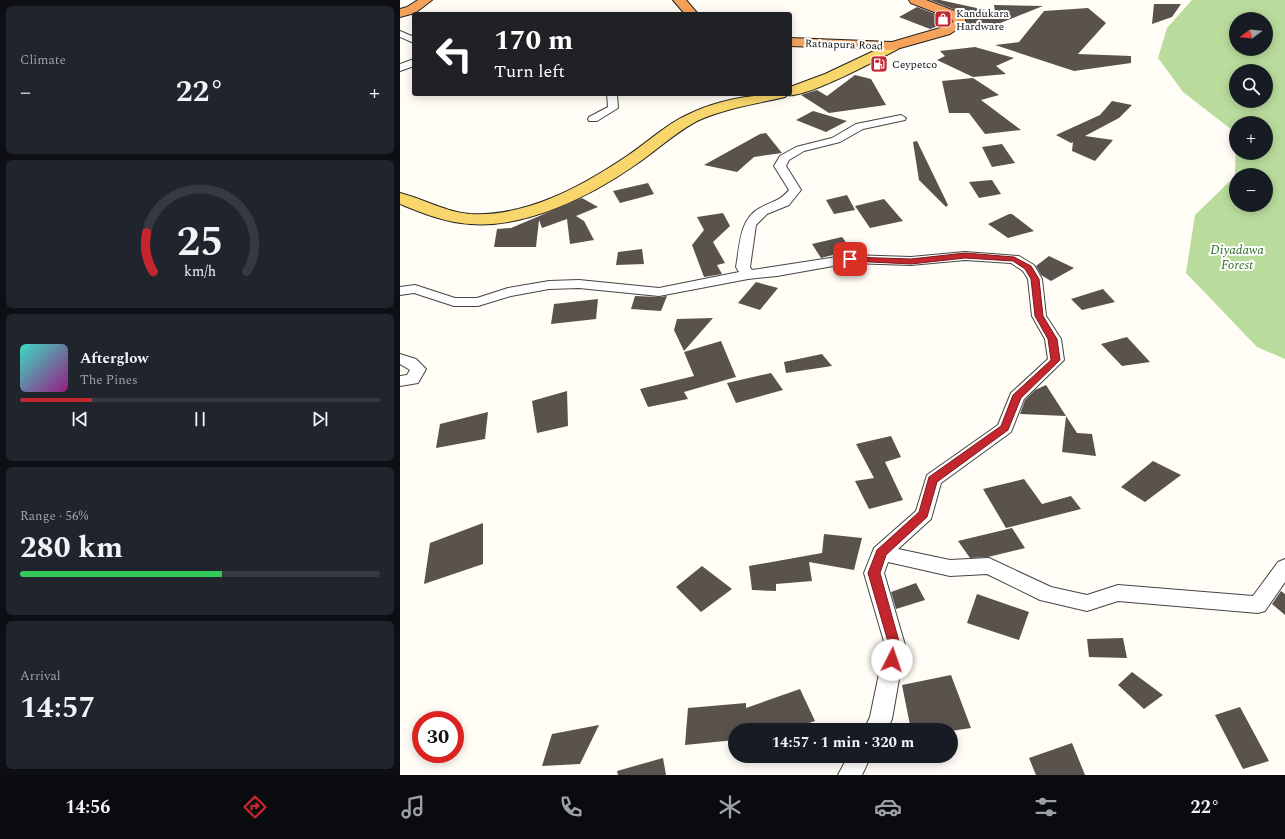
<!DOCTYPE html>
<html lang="en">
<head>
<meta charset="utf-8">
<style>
  :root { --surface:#171b24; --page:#20242c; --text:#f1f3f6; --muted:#9ea1a6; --line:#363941; --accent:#c4262e }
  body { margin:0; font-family:Spectral,serif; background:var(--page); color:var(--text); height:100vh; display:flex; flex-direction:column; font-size:15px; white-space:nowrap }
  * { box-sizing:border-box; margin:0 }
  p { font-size:13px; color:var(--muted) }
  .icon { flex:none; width:22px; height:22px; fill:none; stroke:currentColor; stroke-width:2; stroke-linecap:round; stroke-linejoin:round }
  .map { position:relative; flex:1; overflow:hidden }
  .side { display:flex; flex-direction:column; gap:6px; padding:6px; background:#0d0f14; width:400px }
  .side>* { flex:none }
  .hud { position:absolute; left:12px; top:12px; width:380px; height:84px; border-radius:4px; box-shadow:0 2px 10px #0003; background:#202124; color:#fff; overflow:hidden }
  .needle { width:26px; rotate:254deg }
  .buttons { position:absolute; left:829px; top:12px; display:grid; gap:8px }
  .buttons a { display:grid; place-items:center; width:44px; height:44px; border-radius:50%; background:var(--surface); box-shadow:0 2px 10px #0003; font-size:20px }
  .speed { position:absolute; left:12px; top:711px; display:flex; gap:8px; font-size:20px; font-weight:700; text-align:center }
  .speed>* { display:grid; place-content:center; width:52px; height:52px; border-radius:50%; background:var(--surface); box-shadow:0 2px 10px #0003; line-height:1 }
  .speed .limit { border:6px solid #d22; background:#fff; color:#111 }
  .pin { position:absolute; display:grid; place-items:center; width:34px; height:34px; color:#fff; margin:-17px; border-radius:8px; box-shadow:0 2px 6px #0006 }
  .me { position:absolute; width:44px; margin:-22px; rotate:4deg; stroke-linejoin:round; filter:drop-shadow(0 0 3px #0008) }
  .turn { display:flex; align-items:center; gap:14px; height:84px; padding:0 16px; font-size:18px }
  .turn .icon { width:52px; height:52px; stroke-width:2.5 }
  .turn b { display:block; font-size:28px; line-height:34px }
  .big { font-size:30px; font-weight:700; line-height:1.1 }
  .side .tile { flex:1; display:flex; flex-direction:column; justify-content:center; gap:6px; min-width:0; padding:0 14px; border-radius:6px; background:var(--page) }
  .side .dial { align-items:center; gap:0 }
  .dial svg { height:104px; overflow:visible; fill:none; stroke:var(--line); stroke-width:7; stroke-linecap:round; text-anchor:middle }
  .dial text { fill:var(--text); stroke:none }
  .song { display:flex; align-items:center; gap:12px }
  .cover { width:48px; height:48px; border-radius:6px; background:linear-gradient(135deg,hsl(170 70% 55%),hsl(310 70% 35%)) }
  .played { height:4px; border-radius:2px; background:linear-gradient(90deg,var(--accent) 20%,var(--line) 20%) }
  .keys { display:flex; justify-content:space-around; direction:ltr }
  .heat { display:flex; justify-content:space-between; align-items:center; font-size:22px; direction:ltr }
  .charge { height:6px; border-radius:3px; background:linear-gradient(90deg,#34c759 56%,var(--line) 0) }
  .trip { position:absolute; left:328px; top:723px; width:230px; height:40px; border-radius:20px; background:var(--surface); box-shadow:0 2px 10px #0003; font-weight:700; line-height:40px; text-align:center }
  .tab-bar { display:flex; height:64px; justify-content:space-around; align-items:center; background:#090b0e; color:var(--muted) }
  .tab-bar .icon { width:28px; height:28px }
  .tab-bar .selected { color:var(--accent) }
  .tab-bar b { font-size:18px; color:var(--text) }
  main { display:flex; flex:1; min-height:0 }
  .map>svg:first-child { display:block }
</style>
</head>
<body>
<main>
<section class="side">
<div class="tile"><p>Climate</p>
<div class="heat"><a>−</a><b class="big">22°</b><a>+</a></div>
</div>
<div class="tile dial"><svg viewBox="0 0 100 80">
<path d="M14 69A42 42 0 1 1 86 69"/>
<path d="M14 69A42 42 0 0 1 9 39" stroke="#c4262e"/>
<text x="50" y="56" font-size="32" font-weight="700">25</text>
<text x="50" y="72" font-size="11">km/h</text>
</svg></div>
<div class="tile">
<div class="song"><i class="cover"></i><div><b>Afterglow</b><p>The Pines</p></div></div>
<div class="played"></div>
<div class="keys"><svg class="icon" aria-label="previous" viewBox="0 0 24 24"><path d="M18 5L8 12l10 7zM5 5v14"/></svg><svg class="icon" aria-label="pause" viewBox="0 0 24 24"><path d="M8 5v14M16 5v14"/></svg><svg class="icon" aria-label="next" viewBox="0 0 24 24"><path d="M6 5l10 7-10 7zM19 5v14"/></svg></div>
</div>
<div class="tile"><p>Range · 56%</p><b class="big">280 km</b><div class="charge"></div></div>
<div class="tile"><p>Arrival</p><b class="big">14:57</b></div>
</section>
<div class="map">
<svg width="885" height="775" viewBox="0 0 885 775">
  <rect width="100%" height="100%" fill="#fffdf5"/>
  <path fill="#b9dc9c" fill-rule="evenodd" d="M 792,0 L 885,0 L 885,359 L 857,347 L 786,273 L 795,215 L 835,176 L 836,133 L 783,92 L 758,58 L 767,28 ZM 836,19 L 866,19 L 866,49 L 836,49 ZM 836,71 L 866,71 L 866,101 L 836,101 ZM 836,123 L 866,123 L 866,153 L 836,153 ZM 836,175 L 866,175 L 866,205 L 836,205 Z"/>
  <path fill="#5a524d" d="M 530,0 L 540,0 L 595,12 L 594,5 L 643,6 L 580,31 L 564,27 L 566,24 L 566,19 L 561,12 Z
    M 754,4 L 781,4 L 772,17 L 752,24 Z
    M 517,7 L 551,20 L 551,21 L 530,29 L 499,17 Z
    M 688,8 L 706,23 L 678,54 L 731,56 L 731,63 L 674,71 L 595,45 L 619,42 L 644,11 Z
    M 575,47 L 614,58 L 596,66 L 606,74 L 573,77 L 537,60 L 545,56 L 540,51 Z
    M 455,75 L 471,79 L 486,105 L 429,113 L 401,95 L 417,90 L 427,96 Z
    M 573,78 L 599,95 L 581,100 L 621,130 L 585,134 L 569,113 L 549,113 L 542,81 Z
    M 712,101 L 732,105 L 719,118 L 685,136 L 713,140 L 695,161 L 672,151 L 673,142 L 671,143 L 656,135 L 700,115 Z
    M 413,111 L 447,121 L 426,132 L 396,120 Z
    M 366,133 L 382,153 L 354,157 L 337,172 L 304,165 L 360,134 Z
    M 517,141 L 548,205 L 546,207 L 519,180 L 513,142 Z
    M 602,144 L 615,163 L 592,167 L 582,147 Z
    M 592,180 L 601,194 L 579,198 L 569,182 Z
    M 248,183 L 254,194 L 220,203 L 213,191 Z
    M 447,195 L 455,210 L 434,214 L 426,200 Z
    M 182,198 L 198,207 L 176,216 L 184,221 L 194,240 L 170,244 L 167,219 L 142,228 L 139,220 L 136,247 L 94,247 L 97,229 L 111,228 Z
    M 484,199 L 503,221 L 470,228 L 455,206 Z
    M 323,213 L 330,226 L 313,242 L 325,263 L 317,265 L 322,274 L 304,277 L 292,245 L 304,230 L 297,217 Z
    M 609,214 L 612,214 L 634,231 L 608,238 L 588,224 Z
    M 442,237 L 452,250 L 421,258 L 412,244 Z
    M 242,249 L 244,264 L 216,265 L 218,252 Z
    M 649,256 L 674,268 L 651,281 L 641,275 L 636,266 Z
    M 356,282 L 378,288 L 360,310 L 338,303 Z
    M 703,289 L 715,302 L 682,310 L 671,299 Z
    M 235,296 L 259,297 L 267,296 L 261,311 L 231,309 Z
    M 198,299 L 196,319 L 151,324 L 154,304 Z
    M 313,318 L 284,351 L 274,330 L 277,319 Z
    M 727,337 L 750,362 L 722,366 L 701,344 Z
    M 321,341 L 336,377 L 284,392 L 288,399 L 248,407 L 240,389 L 294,376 L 284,352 Z
    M 422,354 L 432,366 L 386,373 L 384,362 Z
    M 371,373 L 383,390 L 336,403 L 327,383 Z
    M 646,385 L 666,416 L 620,414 L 625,400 L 635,390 Z
    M 167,391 L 168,426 L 137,433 L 132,401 Z
    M 88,412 L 85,439 L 36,448 L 40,424 Z
    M 666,416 L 677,433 L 692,434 L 696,456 L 662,452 Z
    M 491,436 L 501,457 L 485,462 L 503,500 L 469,509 L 455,481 L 474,478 L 456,444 Z
    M 753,461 L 781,475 L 745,502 L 721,487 Z
    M 624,479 L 642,504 L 671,496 L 681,509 L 606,528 L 583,489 Z
    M 83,523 L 83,564 L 24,584 L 30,543 Z
    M 612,528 L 625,548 L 588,557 L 570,558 L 558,541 Z
    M 424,534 L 462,538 L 454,570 L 409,562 L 412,581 L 376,584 L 376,591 L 352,590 L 349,566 L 422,553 Z
    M 302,566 L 332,589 L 301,612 L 276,587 Z
    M 516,583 L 525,600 L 496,609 L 491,592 Z
    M 881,591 L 885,594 L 885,615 L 872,604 Z
    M 577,594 L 629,612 L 619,640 L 567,623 Z
    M 723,638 L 727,658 L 689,657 L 687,639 Z
    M 732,672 L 763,695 L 744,709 L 718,685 Z
    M 551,675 L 571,728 L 551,731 L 511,730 L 502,685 Z
    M 400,689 L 415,721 L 388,730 L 335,730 L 335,740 L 285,745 L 288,708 L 346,703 L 346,708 Z
    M 840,707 L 869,761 L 843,769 L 815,715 Z
    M 199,725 L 180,764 L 142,766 L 152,734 Z
    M 672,743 L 685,775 L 636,775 L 629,758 Z
    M 263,758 L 266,775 L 218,775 L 217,771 Z"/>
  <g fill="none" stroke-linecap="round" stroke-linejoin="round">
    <g stroke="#444" stroke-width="2">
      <path id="street" d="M 0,31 L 14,37 L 14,43 L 0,37 Z
        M 14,59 L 14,66 L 0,71 L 0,64 Z
        M 207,94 L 217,94 L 218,108 L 197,121 L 189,121 L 188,119 L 189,117 L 208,107 Z
        M 501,115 L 506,118 L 505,120 L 463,129 L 440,142 L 404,151 L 389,160 L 386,166 L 401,190 L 389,205 L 367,214 L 356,225 L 350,267 L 352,270 L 450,255 L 511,257 L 565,252 L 619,256 L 634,265 L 642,279 L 646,316 L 661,339 L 664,360 L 624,399 L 611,432 L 541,483 L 531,519 L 498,549 L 550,560 L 589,558 L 651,587 L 687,595 L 718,585 L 853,596 L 878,562 L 885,559 L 885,582 L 865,611 L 858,613 L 718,601 L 687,611 L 640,600 L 587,574 L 550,576 L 488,562 L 484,573 L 505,645 L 492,719 L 487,730 L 464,730 L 470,717 L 485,645 L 464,573 L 474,548 L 516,511 L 527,475 L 598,425 L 611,393 L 648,359 L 645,339 L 632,316 L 628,279 L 623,271 L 611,263 L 565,260 L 511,265 L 450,263 L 377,276 L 348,279 L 259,296 L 179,288 L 149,289 L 111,296 L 78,306 L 54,306 L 14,293 L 0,295 L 0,287 L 15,285 L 55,298 L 77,298 L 108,288 L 149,281 L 179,280 L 259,288 L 339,272 L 336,267 C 340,246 339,219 360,208 C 373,200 378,203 389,190 L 374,166 L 380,156 L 396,147 L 432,138 L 456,124 Z
        M 0,354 L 16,359 L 26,369 L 18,383 L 0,386 L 0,376 L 7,375 L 10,370 L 0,364 Z
        M 448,756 L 471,756 L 462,775 L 438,775 Z"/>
    </g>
    <g stroke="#222" stroke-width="2">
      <path id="primary" d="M 493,42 L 498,43 L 500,46 L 498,49 C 479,59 405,99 387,95 L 385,97 C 356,104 325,108 297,121 C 276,132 258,149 238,163 C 190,197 120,232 61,223 C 39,220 20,212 0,204 L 0,193 C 24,199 45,212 70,214 C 126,217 181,187 227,156 C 247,143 265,125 287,115 C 319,99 354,94 390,94 L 390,87 L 425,74 Z"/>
    </g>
    <g stroke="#222" stroke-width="2">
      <path id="highway" d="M 18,0 L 32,0 L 15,13 L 0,17 L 0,9 L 7,7 Z
        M 273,0 L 286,0 L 298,14 L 285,14 Z
        M 509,0 L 526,0 L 560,13 L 565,19 L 565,24 L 550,34 L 493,50 L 390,46 L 390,38 L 492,42 L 540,28 L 553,22 L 552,19 L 511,3 Z"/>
    </g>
    <use href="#street" fill="#fff" fill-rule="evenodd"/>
    <use href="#primary" fill="#f9d66b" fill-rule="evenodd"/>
    <use href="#highway" fill="#f5a25d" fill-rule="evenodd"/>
  </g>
  <path fill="#c4262e" stroke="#7f191e" d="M 565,253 L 614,257 L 631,266 L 639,279 L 643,316 L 657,339 L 660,360 L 621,398 L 608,430 L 537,482 L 527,517 L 486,555 L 480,573 L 500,645 L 496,663 L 492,665 L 488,663 L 486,660 L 489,645 L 468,573 L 477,550 L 519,512 L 529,477 L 601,426 L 613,395 L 651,360 L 648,339 L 635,316 L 631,279 L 625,269 L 613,261 L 565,258 L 511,264 L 450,261 L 446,259 L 450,257 L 511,259 Z"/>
  <defs>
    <g id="shop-square" transform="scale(0.9)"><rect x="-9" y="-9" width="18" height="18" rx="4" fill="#c4262e" stroke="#fff"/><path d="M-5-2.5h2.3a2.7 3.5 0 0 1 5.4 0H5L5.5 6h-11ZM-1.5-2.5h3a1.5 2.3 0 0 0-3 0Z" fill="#fff"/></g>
    <g id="fuel-square" transform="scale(0.9)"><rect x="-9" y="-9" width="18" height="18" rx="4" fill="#c4262e" stroke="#fff"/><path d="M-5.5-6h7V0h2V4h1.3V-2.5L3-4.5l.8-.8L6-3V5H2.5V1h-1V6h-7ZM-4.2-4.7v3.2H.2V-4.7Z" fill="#fff"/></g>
  </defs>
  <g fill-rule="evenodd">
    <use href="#shop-square" x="543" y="19"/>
    <use href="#fuel-square" x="479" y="64"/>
  </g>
  <g text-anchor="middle" stroke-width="4" stroke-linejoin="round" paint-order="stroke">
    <g font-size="11" fill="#111" stroke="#fff" text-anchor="start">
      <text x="556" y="17">Kandukara<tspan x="556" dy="13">Hardware</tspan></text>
      <text x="492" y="68">Ceypetco</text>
    </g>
    <g font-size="11" fill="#111" stroke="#fff">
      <text transform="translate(444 44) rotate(2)" y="4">Ratnapura Road</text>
    </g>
    <g font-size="13" font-style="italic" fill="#2f6b1f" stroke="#fff">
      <text x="837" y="254">Diyadawa<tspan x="837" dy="15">Forest</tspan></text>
    </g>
  </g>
</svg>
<div class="buttons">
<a><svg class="needle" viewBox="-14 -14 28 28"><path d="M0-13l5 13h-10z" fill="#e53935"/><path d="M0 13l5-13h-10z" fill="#9ea1a6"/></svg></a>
<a><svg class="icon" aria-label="search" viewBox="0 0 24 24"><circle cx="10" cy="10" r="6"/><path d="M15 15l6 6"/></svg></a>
<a>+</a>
<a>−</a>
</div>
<div class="speed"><div class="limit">30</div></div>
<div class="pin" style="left:450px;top:259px;background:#d93025"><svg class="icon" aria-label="arrive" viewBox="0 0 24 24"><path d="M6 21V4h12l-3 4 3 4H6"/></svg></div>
<svg class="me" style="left:492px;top:660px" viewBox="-20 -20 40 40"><circle r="19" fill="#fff"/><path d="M0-13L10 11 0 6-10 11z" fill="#c4262e"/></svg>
<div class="trip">14:57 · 1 min · 320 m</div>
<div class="hud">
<div class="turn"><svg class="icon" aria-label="left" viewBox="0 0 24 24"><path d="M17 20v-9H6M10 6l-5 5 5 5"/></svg><div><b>170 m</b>Turn left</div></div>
</div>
</div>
</main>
<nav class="tab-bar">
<b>14:56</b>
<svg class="icon selected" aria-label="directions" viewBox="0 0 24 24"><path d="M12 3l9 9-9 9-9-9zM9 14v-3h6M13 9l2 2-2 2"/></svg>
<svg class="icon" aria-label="music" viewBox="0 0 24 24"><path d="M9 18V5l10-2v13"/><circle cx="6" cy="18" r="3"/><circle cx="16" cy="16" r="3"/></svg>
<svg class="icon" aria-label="phone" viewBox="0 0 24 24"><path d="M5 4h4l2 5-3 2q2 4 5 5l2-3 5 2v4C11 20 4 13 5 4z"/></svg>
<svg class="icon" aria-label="climate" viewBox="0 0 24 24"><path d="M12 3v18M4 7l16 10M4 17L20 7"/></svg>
<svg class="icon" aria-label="car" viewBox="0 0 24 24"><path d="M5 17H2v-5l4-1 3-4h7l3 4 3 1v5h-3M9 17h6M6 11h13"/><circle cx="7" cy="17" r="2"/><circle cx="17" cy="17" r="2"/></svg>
<svg class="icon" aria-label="filters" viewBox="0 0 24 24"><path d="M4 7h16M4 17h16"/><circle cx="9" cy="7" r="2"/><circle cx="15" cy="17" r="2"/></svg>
<b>22°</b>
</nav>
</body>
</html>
